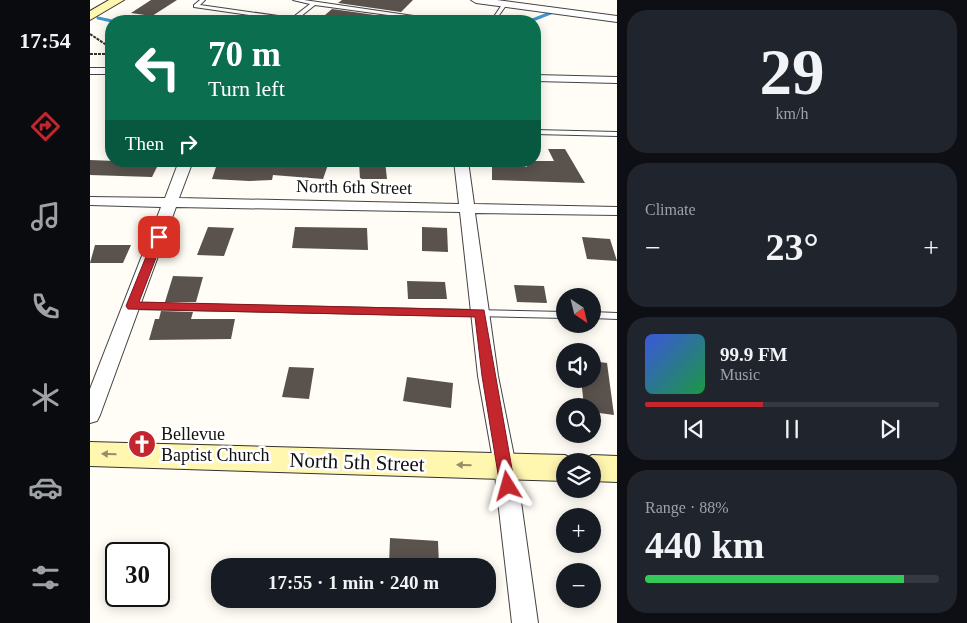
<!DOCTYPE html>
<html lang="en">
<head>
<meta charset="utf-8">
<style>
  :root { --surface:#171b24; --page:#20242c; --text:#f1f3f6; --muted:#9ea1a6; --line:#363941; --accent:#c4262e }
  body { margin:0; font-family:Georgia,serif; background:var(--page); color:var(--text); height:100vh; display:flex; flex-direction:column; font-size:19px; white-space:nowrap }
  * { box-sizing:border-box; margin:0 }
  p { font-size:16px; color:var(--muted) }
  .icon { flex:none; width:28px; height:28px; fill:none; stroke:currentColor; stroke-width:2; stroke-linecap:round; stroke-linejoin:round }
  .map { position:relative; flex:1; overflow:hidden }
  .side { display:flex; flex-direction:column; gap:10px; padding:10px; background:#0d0f14; width:350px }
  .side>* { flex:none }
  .top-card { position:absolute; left:15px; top:15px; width:436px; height:152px; border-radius:20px; box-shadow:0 2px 12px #0003; background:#0b6e4f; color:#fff; overflow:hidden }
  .needle { width:32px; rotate:145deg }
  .buttons { position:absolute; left:466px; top:288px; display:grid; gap:10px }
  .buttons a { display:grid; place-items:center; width:45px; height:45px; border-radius:50%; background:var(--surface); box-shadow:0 2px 12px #0003; font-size:25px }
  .speed { position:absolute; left:15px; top:542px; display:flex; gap:10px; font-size:25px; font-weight:700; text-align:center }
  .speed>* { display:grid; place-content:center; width:65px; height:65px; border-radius:50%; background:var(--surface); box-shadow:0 2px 12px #0003; line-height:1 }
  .speed .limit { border:2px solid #111; border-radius:8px; background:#fff; color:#111 }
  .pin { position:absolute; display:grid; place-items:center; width:42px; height:42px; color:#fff; margin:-21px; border-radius:10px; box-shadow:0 2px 8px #0006 }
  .me { position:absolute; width:55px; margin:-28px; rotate:352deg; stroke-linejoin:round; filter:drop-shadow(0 0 4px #0008) }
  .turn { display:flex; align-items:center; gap:18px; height:105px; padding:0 20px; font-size:22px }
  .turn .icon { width:65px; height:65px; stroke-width:2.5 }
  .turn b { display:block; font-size:35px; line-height:42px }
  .then { display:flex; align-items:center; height:48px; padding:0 20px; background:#0003; gap:10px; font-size:19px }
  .big { font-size:38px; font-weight:700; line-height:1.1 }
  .side .widget { flex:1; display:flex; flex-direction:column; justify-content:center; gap:8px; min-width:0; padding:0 18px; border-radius:20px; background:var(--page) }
  .side .dial { align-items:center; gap:0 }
  .dial b { font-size:65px; line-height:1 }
  .song { display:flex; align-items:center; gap:15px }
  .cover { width:60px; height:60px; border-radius:8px; background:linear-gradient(135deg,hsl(230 70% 55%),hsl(140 70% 35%)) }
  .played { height:5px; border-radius:2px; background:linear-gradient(90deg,var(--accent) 40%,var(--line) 40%) }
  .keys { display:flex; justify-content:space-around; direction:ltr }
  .heat { display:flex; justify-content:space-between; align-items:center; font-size:28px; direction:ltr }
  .charge { height:8px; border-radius:4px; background:linear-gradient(90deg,#34c759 88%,var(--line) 0) }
  .trip { position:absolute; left:121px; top:558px; width:285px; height:50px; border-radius:20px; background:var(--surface); box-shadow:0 2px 12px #0003; font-weight:700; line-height:50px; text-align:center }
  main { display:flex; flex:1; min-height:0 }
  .tabs { display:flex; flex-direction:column; width:90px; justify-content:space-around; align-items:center; background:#090b0e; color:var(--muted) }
  .tabs .icon { width:35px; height:35px }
  .tabs .current { color:var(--accent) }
  .tabs b { font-size:22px; color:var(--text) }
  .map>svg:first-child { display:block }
</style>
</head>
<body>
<main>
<nav class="tabs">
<b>17:54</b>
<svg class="icon current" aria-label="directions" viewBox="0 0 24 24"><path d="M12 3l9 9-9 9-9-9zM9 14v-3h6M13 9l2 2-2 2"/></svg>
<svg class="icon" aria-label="music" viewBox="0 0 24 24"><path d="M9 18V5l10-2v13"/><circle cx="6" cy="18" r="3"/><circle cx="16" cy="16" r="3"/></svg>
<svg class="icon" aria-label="phone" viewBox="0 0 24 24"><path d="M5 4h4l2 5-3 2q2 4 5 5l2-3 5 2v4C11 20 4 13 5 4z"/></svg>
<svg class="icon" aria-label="climate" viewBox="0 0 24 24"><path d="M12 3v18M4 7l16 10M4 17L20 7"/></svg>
<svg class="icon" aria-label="car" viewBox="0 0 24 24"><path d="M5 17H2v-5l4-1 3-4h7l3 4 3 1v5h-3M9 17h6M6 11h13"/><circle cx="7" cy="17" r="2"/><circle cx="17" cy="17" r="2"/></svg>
<svg class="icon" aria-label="filters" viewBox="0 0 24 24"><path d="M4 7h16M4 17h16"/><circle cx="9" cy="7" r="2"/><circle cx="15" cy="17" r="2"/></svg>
</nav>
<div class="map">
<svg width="527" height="623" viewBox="0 0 527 623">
  <rect width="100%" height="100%" fill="#fffdf5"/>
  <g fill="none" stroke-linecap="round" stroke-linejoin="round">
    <path stroke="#3f96cf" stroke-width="3" d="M 8,18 L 22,21
      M 440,21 L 463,12"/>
  </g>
  <path fill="#5a524d" d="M 61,0 L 87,0 L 62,16 L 41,13 Z
    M 252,0 L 323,0 L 311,12 L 248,3 Z
    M 242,9 L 306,18 L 303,21 L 228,21 Z
    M 458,149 L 475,149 L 495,183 L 402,180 L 402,165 L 437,167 L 436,161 L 464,161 Z
    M 0,160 L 50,162 L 70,161 L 62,177 L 0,175 Z
    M 128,161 L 223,161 L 239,162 L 233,179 L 183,175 L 182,180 L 159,181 L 122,179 Z
    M 269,161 L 295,161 L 297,179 L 270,179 Z
    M 118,227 L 144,228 L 134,256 L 107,255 Z
    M 205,227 L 277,228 L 278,250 L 202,248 Z
    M 332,227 L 357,228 L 358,252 L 332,251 Z
    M 492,237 L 520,239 L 527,261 L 497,259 Z
    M 5,245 L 41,245 L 33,263 L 0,263 Z
    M 83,276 L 113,277 L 106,302 L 75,302 Z
    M 317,281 L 355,282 L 357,299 L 318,299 Z
    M 424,285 L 454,286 L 457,303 L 427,302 Z
    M 71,311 L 103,312 L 101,319 L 145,319 L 141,339 L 59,340 L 65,319 L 69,319 Z
    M 502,361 L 517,363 L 524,415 L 502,412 L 502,406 L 494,406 L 491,379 L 502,379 Z
    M 199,367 L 224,368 L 219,399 L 192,397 Z
    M 317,377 L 363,383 L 361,408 L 313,401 Z
    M 300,538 L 348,541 L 349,566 L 299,566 Z"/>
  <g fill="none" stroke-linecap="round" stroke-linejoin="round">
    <g stroke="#444" stroke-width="2">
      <path id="lane" d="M 110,0 L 115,0 L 110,5 L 202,18 L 220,4 L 203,0 L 214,0 L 351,20 L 353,21 L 342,21 L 225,5 L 205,21 L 201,21 L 104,7 L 104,5 Z
        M 413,3 L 417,4 L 405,21 L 401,21 Z
        M 445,130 L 527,132 L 527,136 L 445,134 Z
        M 42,303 L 475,312 L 475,318 L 42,309 L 38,306 Z
        M 502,312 L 527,313 L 527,319 L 502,318 Z"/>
    </g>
    <g stroke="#444" stroke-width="2">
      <path id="street" d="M 381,0 L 407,0 L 527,16 L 527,22 L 386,3 Z
        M 0,68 L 21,68 L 21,74 L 0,74 Z
        M 445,75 L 527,77 L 527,83 L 445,81 Z
        M 89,161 L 103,161 L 89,198 L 369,204 L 364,161 L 378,161 L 384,204 L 527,207 L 527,215 L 385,213 L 408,376 L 426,466 L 448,623 L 422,623 L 404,466 L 388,376 L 370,212 L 86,207 L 10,415 L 7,421 L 0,423 L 0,389 L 71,207 L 0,205 L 0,197 L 75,198 Z"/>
    </g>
    <g stroke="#333" stroke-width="2">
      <path id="secondary" d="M 19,0 L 34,0 L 0,20 L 0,11 Z
        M 0,442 L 475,455 L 486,461 L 475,461 L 475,481 L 0,466 Z
        M 502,455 L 527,456 L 527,482 L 502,481 L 502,461 L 491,461 Z"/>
    </g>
    <path stroke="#333" stroke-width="2" stroke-dasharray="3 1" stroke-linecap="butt" d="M 0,34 L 21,48
      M 0,54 L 21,54"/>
    <use href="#lane" fill="#fff" fill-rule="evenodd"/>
    <use href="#street" fill="#fff" fill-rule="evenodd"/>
    <use href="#secondary" fill="#fff6b0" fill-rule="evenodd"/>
  </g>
  <defs><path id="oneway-solid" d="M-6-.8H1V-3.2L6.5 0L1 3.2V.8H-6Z" transform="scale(1.25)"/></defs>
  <g fill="#948f68">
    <use href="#oneway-solid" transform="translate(19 454) rotate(-178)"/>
    <use href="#oneway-solid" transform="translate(374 465) rotate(-178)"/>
  </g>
  <path fill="#c4262e" stroke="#7f191e" d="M 69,234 L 74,237 L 49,302 L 394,310 L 425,486 L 423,490 L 418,492 L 412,490 L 410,486 L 392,376 L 385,317 L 38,309 L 36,306 L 64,237 Z"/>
  <defs>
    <g id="church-disc" transform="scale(1.4375)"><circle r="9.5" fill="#c4262e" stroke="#fff"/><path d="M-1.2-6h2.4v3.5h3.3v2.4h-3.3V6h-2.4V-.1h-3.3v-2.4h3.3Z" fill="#fff"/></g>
  </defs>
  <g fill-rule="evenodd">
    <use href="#church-disc" x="52" y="444"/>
  </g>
  <g text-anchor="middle" stroke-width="5" stroke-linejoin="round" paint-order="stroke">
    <g font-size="18" fill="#111" stroke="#fff">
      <text transform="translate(264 187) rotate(1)" y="6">North 6th Street</text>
    </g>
    <g font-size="18" fill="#111" stroke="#fff" text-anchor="start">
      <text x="71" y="440">Bellevue<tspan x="71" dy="21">Baptist Church</tspan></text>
    </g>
    <g font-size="21" fill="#111" stroke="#fff">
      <text transform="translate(267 462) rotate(2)" y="7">North 5th Street</text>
    </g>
  </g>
</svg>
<div class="buttons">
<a><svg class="needle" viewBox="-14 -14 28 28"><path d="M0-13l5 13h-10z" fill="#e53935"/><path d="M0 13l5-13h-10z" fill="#9ea1a6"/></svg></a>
<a><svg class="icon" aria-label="sound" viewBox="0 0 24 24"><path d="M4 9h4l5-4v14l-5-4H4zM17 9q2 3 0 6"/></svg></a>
<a><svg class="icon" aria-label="search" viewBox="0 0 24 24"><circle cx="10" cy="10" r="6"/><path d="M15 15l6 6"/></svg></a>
<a><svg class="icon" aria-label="layers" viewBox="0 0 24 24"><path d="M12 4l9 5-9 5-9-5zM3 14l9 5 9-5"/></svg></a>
<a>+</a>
<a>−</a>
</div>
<div class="speed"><div class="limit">30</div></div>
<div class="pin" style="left:69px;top:237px;background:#d93025"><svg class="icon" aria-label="arrive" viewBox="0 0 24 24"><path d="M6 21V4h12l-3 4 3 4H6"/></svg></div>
<svg class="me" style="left:418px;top:486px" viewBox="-20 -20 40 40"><path d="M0-17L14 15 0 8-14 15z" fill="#c4262e" stroke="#fff" stroke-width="4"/></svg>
<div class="trip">17:55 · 1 min · 240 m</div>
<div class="top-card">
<div class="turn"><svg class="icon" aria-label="left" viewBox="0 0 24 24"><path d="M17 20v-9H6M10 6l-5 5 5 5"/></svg><div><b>70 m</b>Turn left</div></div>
<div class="then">Then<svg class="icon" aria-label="right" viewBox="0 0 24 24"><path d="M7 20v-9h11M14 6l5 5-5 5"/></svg></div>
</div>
</div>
<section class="side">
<div class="widget dial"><b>29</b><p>km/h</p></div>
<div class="widget"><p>Climate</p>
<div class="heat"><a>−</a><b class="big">23°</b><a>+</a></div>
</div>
<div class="widget">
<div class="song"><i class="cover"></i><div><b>99.9 FM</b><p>Music</p></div></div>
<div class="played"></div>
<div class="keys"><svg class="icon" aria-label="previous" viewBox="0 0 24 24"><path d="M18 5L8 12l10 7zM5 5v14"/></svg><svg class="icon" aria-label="pause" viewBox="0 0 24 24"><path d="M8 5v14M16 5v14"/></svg><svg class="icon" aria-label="next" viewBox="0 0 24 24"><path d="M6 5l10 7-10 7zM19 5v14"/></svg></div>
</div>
<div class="widget"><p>Range · 88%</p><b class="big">440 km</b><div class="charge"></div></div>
</section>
</main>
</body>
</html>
